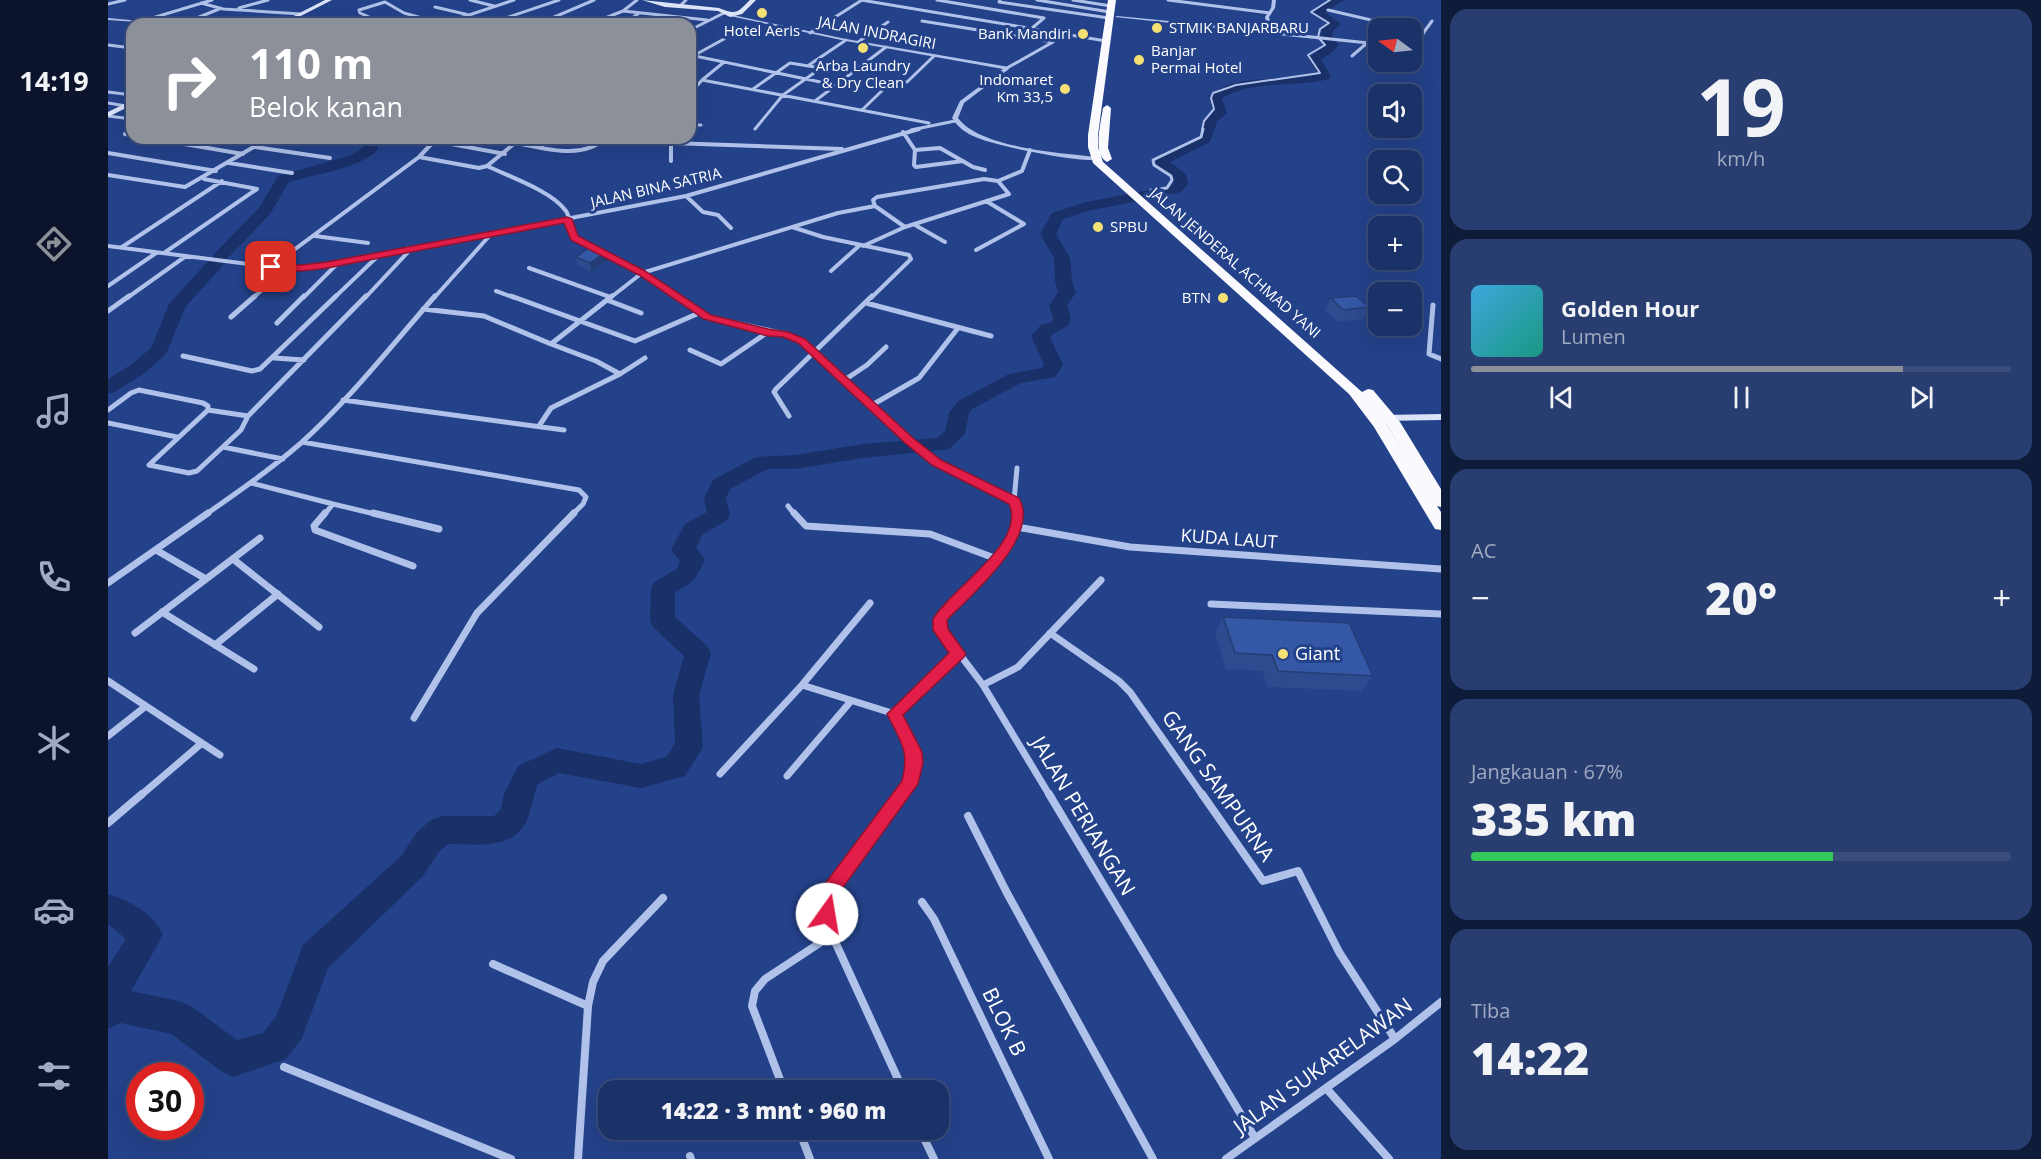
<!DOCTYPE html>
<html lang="id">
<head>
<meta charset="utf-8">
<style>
  :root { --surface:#1b3268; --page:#283e71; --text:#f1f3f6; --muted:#a0aac0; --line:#394d7c; --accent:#8c9099 }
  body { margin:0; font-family:"Open Sans",sans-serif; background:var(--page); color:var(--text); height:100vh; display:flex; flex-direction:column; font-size:22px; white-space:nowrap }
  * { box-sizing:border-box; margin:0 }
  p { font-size:20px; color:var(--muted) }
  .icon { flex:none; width:33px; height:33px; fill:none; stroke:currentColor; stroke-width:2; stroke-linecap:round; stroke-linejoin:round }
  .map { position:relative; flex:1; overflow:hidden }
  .sheet { display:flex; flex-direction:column; gap:9px; padding:9px; background:#0f1c39; width:600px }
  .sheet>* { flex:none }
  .banner { position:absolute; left:18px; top:18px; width:570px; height:126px; border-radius:18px; box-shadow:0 6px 24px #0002,0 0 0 2px var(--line); background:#8c9099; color:#fff; overflow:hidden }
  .needle { width:39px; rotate:285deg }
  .buttons { position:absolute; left:1260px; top:18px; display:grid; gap:12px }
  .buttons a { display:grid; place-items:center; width:54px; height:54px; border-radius:12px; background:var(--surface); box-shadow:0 6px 24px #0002,0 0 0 2px var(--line); font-size:30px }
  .speed { position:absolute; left:18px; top:1062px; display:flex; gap:12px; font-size:30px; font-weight:700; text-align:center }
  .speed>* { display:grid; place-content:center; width:78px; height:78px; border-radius:50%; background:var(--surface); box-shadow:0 6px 24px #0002,0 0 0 2px var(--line); line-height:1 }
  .speed .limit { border:9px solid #d22; background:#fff; color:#111 }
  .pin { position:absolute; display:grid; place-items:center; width:51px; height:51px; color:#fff; margin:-26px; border-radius:12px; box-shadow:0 3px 9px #0006 }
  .me { position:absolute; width:66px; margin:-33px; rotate:13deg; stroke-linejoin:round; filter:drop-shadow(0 0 4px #0008) }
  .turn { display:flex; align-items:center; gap:21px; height:126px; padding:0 24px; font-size:27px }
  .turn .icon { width:78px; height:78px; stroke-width:2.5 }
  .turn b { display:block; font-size:42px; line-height:51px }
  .big { font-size:45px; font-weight:800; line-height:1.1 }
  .sheet .tile { flex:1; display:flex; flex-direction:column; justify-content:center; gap:9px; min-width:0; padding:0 21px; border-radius:18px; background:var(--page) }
  .sheet .dial { align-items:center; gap:0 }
  .dial b { font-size:78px; line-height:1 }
  .song { display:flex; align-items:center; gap:18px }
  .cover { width:72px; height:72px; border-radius:9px; background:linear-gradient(135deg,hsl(200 70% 55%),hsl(170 70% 35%)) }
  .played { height:6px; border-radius:3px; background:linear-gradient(90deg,var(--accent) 80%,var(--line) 80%) }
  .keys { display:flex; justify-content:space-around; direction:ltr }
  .heat { display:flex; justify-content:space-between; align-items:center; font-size:33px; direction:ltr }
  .charge { height:9px; border-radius:4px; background:linear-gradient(90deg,#34c759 67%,var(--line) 0) }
  .trip { position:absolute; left:490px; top:1080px; width:351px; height:60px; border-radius:18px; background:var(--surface); box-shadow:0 6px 24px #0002,0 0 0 2px var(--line); font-weight:800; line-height:60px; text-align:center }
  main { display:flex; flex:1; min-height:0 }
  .tabs { display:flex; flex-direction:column; width:108px; justify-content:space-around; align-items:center; background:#0b142a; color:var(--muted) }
  .tabs .icon { width:42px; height:42px }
  .tabs .active { color:var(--accent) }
  .tabs b { font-size:27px; color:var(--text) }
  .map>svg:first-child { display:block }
</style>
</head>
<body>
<main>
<nav class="tabs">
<b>14:19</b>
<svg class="icon active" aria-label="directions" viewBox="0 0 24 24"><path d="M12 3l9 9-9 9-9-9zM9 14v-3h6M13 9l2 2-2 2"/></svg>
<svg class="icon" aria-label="music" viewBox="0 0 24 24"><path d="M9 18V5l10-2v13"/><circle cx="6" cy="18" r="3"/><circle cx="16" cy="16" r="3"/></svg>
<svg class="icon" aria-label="phone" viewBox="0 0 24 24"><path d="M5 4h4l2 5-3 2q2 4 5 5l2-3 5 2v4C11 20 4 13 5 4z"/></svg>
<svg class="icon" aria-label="climate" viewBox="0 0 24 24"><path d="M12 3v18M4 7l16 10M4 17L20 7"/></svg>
<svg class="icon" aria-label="car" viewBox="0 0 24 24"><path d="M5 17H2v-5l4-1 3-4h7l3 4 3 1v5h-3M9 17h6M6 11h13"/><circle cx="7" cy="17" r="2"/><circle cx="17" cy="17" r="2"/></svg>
<svg class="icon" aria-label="filters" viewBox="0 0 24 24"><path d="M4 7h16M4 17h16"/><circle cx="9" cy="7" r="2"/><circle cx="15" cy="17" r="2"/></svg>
</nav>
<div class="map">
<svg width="1333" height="1159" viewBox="0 0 1333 1159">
  <rect width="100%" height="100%" fill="#24428a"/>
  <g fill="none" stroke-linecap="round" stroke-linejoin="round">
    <path fill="#193069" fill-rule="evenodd" d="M 1223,0 L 1236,0 L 1217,12 L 1233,24 L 1225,31 L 1224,37 L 1231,45 L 1222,54 L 1213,59 L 1223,76 L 1221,79 C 1187,88 1145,79 1114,98 L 1119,113 L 1109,122 L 1102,142 L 1062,162 L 1078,174 L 1080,184 L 1073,192 L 980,211 L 955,219 L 948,234 L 962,258 L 964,281 L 968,292 L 959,306 C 969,332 954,324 942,337 L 955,365 L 947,377 L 913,383 L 864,409 L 861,413 L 857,434 L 841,449 L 755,458 L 687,469 L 660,469 L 622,489 L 618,498 L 622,515 L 619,520 L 594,535 L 588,548 L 597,559 C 588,579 586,582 567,592 L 567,617 L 599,646 L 603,653 L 591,695 L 595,747 L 577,776 L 533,788 L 451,773 L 430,784 C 425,795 424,808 419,820 C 405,851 368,844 340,844 L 331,852 L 315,876 L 220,968 L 194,1038 L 178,1059 L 125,1077 L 113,1071 L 63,1034 L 13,1023 L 0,1029 L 0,967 L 18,939 L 0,924 L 0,894 C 22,901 46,913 55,935 L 23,991 L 71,1001 L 83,1006 L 129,1040 L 155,1033 L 169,1015 L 195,945 L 293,856 L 309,832 L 323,820 L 334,816 L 386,816 L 393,809 L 396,794 L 410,766 L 449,748 L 533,764 L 558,757 L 567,744 L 565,695 L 576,656 L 545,627 L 542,620 L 543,588 L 546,582 L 569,569 L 572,561 L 563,550 L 577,524 L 599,512 L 596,498 L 605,480 L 648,457 L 687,455 L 755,444 L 829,438 L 837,431 L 841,413 L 850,401 L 901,374 L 934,368 L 936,365 L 923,336 L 933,325 L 944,322 L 945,317 L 941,306 L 950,292 L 947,281 L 946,258 L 932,234 L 944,213 L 978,202 L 1063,186 L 1066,183 L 1064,176 L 1046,163 L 1054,154 L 1091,137 L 1096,121 L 1105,112 L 1101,97 C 1124,72 1179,83 1210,74 L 1200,58 L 1219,45 L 1212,37 L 1214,29 L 1221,24 L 1205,12 Z
      M 236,20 L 242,24 L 231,24 L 232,21 Z
      M 253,138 L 267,138 L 270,149 C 254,168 205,175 181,182 L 162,214 L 119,259 L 113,261 L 115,264 L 113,268 L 78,306 L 58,354 L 38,372 L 7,392 L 0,394 L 0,379 L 24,364 L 43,348 L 61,304 L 101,260 L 107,259 L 105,256 L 107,253 L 151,208 L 170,176 L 241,156 L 256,147 Z"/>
    <path stroke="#b0c2ea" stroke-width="2" d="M 1094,130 L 1096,121 L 1106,109 L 1103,98 L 1105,93 L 1128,85 L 1212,73 L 1200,55 L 1217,45 L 1210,37 L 1212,29 L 1221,23 L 1203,12 L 1222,0"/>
    <path stroke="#b0c2ea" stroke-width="3" d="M 1043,190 L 1059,188 L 1064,180 L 1063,176 L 1046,165 L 1045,160 L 1093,137 L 1095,129"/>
    <path stroke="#b0c2ea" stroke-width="3" d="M 362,0 L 386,6
      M 753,0 L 998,41
      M 829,0 L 936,18
      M 892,0 L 891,2 L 1001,18
      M 929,0 L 1002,12
      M 965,0 L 1003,6
      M 1060,0 L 1162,13
      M 93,3 L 115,9 L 193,14
      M 0,4 L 17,0
      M 572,6 L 578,0
      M 327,7 L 361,15
      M 131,8 L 160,0
      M 1220,10 L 1276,23
      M 515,11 L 599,20
      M 84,20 L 111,9
      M 393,20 L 411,24
      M 814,21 L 945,42
      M 31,22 L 104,0
      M 176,23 L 186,24
      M 277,24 L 252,13 L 251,10 L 277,2 L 296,13 L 335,24
      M 334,24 L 406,0
      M 380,24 L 451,0
      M 430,24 L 486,0
      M 482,24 L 515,11 L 529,0
      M 516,24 L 531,13
      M 1191,25 L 1194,36
      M 1273,28 L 1276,23 L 1300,28
      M 923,29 L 936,18
      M 1304,29 L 1316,32 L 1311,41
      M 582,30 L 616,13
      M 1156,32 L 1270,44
      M 1316,32 L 1324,21
      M 702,33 L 754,0
      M 750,42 L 780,22
      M 0,45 L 24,48
      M 582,55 L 727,85
      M 585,56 L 616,39
      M 1244,56 L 1259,43 L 1265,42 L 1270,34
      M 701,65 L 738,40
      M 899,68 L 945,42
      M 594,80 L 615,63
      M 645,89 L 682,63 L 713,68
      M 0,92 L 24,95
      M 582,94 L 594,80 L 821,123
      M 707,101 L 778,47
      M 0,103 L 18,106
      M 754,110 L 784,81 L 799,82 L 826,56
      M 0,116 L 24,119
      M 582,125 L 593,125
      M 647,129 L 675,95 L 713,68
      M 803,130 L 847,121"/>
    <path stroke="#b0c2ea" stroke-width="4" d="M 795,132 L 807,150 L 806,165 L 808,167 L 855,161
      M 17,134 L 24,135
      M 41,138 L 135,154
      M 327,141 L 397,154
      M 408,143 C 440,149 472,160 499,138
      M 520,143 L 523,138
      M 147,147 L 222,158
      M 432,147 L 444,138
      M 807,150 L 832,148 L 865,167 L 877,170
      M 0,153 L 108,171
      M 311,157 L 371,168 L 379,166 L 413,138
      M 563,161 L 563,143 L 734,149
      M 121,163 L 184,173
      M 379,166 C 400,176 444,191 458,211 C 463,218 462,230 466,238 L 534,273 L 571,298
      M 0,175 L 77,187 L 161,138
      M 578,196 L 595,212 L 610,215 L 623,228
      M 767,206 L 765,200 L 769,197 L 876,179 L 890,181
      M 807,225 L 837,242
      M 684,227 L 715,237 L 801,255 L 803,259 L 763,298
      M 207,236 L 260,243
      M 0,246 L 163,267 L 206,267 L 578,196 L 811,129
      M 755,246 L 797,227 L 901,194 L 890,181 L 914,171 L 922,150
      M 14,247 L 114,181
      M 868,250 L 916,224 L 878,201
      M 56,253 L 149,189 L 96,179
      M 163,267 L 311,157 L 329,138
      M 421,268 L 502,297
      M 723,271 L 752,245
      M 0,286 L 48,253
      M 388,291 L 407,298
      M 19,298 L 78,256
      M 145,298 L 179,268
      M 195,298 L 230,263
      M 226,298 L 272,254
      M 257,298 L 301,251 L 300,248
      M 326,298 L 383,234
      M 502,298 L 534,273 L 730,213 L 767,206 L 797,227"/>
    <path stroke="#b0c2ea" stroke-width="5" d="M 403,296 L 527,341 L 591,313
      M 569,296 L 600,317 L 677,334 L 694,341 L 801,441 L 828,463 L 906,501 L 909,515
      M 499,300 L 533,313
      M 758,303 L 883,336
      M 1325,305 L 1321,354 L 1333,359
      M 315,309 L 376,316 L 443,344 L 504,296
      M 0,311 L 21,296
      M 123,317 L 147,296
      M 169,323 L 196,296
      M 443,344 L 488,361 L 512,374
      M 582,350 L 613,364 L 660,332
      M 75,356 L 144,371 L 152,369 L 228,296
      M 166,358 L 196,360
      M 738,379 L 759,365 L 778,347
      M 235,400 L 456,430
      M 764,405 L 811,378 L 850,328
      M 0,410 L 23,393 L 31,390 L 95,403 L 100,406 L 100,410 L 140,416
      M 100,410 L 41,465 L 81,473 L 89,471 L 133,430 L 140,416 L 258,296
      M 681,416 L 666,392 L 668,389 L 764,296
      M 0,423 L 69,437
      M 431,426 L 443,408 L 512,374 L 537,358
      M 194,442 L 471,490 L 478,497 L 475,504 L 464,515
      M 115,447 L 175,459
      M 143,483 L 225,504 L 216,515
      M 906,501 L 909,468
      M 225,504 L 271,515
      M 680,506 L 687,515
      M 97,515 C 130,492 163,469 193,443 C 242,399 284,345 327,296"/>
    <path stroke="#b0c2ea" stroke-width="7" d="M 217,513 L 206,526 L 207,530 L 305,566
      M 265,513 L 331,529
      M 686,513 L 698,526 L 822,534 L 889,559
      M 909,513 C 908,565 846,583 831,627 L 875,685 L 942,796
      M 909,527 L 1022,547 L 1333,569
      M 48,550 L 98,579
      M 125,559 L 211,627
      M 0,583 L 100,513
      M 1103,604 L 1333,614
      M 54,612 L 146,669
      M 27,633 L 152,538
      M 942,633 L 1011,681 L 1022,692 L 1095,796
      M 107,645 L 170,594
      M 0,681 L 112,755
      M 694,685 L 787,714
      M 875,685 L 910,667 L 993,580
      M 306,718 L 369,613 L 466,513
      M 0,736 L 38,706
      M 612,774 L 694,685 L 762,603
      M 679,776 L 743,701
      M 32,796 L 94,743
      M 793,796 C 815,766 804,743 787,714 L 850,654"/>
    <path stroke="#b0c2ea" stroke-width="8" d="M 941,794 L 1147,1138
      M 1094,794 L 1155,881 L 1190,871 L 1231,952 L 1287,1039
      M 860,816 L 899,893 L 1045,1159
      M 0,823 L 34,794
      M 814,902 L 826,919 L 941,1159
      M 724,935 L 795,1090
      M 385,964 L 480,1006
      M 176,1067 L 403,1159
      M 1218,1088 L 1281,1159
      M 676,1090 L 644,1006 L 647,991 L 657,979 L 724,935 L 718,906 L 719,895 L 794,794
      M 691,1130 L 702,1159
      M 812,1130 L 826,1159
      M 582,1156 L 583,1159
      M 470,1159 L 480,1006 L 485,982 L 495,961 L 555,898
      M 1118,1159 L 1287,1039 L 1333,1002"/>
    <path fill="#b0c2ea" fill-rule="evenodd" d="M 1164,0 L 1168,0 L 1167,8 L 1161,17 L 1163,25 L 1156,33 L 1007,17 L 1009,16 L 1155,30 L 1159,25 L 1157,17 L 1163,8 Z
      M 620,14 L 738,39 L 901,67 L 901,69 L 856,103 L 850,118 C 872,148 953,153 989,157 L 992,159 C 978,165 882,145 865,136 C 855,131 850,127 844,118 L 852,101 L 895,69 L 738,41 L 622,16 Z
      M 0,18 L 56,23 L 58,24 L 0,20 Z"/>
    <path fill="#dbe4f8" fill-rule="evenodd" d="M 217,0 L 224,0 L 177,24 L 170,24 Z
      M 534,0 L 611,8 C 629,15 629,13 642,0 L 648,0 L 634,14 L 622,17 L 610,11 L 557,7 Z
      M 24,100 L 24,105 L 0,117 L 0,112 Z
      M 1333,414 L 1333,420 L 1274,421 L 1269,418 L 1274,415 Z"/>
    <path fill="#fafafe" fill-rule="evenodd" d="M 1000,0 L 1008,0 L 990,135 L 990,147 L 995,162 L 1254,392 L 1260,389 L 1265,390 L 1292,422 L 1333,489 L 1333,507 L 1329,506 L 1333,512 L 1333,530 L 1327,529 L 1266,427 L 1241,394 L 985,163 L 980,147 L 980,135 ZM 1277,422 L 1300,459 L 1279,425 Z
      M 999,105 L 1003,108 L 1000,148 L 1004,159 L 999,162 C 984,154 993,123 995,108 Z"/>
  </g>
  <path fill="#2d4b8f" d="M 468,257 L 500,260 L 483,271 L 469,265 Z
    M 1223,298 L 1261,307 L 1255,319 L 1230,322 L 1217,310 Z
    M 1115,617 L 1265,676 L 1253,691 L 1160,687 L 1154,671 L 1118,669 L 1107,633 Z"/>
  <path fill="#243d74" d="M 498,252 L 500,260 L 483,271 L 482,263 Z"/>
  <path fill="#3457a6" stroke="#243d74" stroke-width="1.5" d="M 485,245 L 498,252 L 482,263 L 468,257 Z
    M 1248,296 L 1261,307 L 1235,310 L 1223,298 Z
    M 1115,617 L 1241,623 L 1265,676 L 1170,671 L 1164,655 L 1127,653 Z"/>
  <path fill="#e11d48" stroke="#92132f" stroke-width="1.5" d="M 459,217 L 464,219 L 470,236 L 537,271 L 603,315 L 660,329 L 680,332 L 697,339 L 805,438 L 833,460 L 911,498 C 933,537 864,594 839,620 L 840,629 L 858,654 L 855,658 L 795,715 L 814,752 L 815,763 L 810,784 L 728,897 L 728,914 L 726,921 L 719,923 L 713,921 C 709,911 709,899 713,889 L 794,781 C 802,750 792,741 779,714 L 841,653 L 825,630 L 825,619 C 842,589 919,543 901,504 L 824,465 L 797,443 L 690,343 L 675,337 L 660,336 L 596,319 L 531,275 L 463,240 L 456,223 L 219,268 C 203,270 171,275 158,267 L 163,264 L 193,265 L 219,262 Z"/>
  <g fill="#f5e173" stroke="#24428a" stroke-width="2">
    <circle cx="654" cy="13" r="6"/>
    <circle cx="1049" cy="28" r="6"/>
    <circle cx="975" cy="34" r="6"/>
    <circle cx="755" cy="48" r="6"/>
    <circle cx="1031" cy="60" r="6"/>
    <circle cx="957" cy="89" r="6"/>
    <circle cx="990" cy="227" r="6"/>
    <circle cx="1115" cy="298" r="6"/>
    <circle cx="1175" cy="654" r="6"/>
  </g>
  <g text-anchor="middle" stroke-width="6" stroke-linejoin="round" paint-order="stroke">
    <g font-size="15" fill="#fff" stroke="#24428a" text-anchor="start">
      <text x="1061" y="33">STMIK BANJARBARU</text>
      <text x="654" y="36" text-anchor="middle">Hotel Aeris</text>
      <text x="963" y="39" text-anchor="end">Bank Mandiri</text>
      <text x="1043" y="56">Banjar<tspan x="1043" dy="17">Permai Hotel</tspan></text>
      <text x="755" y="71" text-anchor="middle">Arba Laundry<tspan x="755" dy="17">&amp; Dry Clean</tspan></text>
      <text x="945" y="85" text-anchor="end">Indomaret<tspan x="945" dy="17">Km 33,5</tspan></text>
      <text x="1002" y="232">SPBU</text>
      <text x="1103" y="303" text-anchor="end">BTN</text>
    </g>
    <g font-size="15" fill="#fff" stroke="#24428a">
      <text transform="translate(769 33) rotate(11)" y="5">JALAN INDRAGIRI</text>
      <text transform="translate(548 188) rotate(-13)" y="5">JALAN BINA SATRIA</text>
      <text transform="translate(1127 263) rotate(41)" y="5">JALAN JENDERAL ACHMAD YANI</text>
    </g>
    <g font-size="18" fill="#fff" stroke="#24428a">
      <text transform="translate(1121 539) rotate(4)" y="6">KUDA LAUT</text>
    </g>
    <g font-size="18" fill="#fff" stroke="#24428a" text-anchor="start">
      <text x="1187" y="660">Giant</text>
    </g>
    <g font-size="21" fill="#fff" stroke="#24428a">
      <text transform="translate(1110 786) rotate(55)" y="7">GANG SAMPURNA</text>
      <text transform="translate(975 816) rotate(59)" y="7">JALAN PERIANGAN</text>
      <text transform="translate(896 1022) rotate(64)" y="7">BLOK B</text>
      <text transform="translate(1215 1066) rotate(-36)" y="7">JALAN SUKARELAWAN</text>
    </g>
  </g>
</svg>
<div class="buttons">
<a><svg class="needle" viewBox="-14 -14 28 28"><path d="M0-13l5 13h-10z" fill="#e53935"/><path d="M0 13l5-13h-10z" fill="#a0aac0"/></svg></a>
<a><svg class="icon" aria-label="sound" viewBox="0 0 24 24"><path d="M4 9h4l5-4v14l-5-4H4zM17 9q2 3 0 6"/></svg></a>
<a><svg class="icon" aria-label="search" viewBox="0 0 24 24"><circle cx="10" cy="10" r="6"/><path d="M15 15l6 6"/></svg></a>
<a>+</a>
<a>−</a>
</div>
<div class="speed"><div class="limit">30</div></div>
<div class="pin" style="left:163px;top:267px;background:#d93025"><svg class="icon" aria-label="arrive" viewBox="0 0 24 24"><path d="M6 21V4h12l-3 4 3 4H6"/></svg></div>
<svg class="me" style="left:719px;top:914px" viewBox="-20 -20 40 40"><circle r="19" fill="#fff"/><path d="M0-13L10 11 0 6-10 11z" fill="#e11d48"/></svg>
<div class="trip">14:22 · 3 mnt · 960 m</div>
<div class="banner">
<div class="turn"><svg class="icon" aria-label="right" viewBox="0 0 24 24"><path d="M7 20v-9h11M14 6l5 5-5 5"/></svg><div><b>110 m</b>Belok kanan</div></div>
</div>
</div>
<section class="sheet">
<div class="tile dial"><b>19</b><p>km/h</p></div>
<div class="tile">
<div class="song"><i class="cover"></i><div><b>Golden Hour</b><p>Lumen</p></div></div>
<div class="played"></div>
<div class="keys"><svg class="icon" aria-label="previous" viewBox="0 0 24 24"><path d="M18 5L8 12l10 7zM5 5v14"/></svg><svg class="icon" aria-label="pause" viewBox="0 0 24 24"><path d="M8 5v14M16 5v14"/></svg><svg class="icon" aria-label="next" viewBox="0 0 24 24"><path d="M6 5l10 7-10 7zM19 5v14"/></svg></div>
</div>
<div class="tile"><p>AC</p>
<div class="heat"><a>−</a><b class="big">20°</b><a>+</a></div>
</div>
<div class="tile"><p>Jangkauan · 67%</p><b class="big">335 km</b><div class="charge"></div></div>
<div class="tile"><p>Tiba</p><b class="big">14:22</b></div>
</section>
</main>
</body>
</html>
